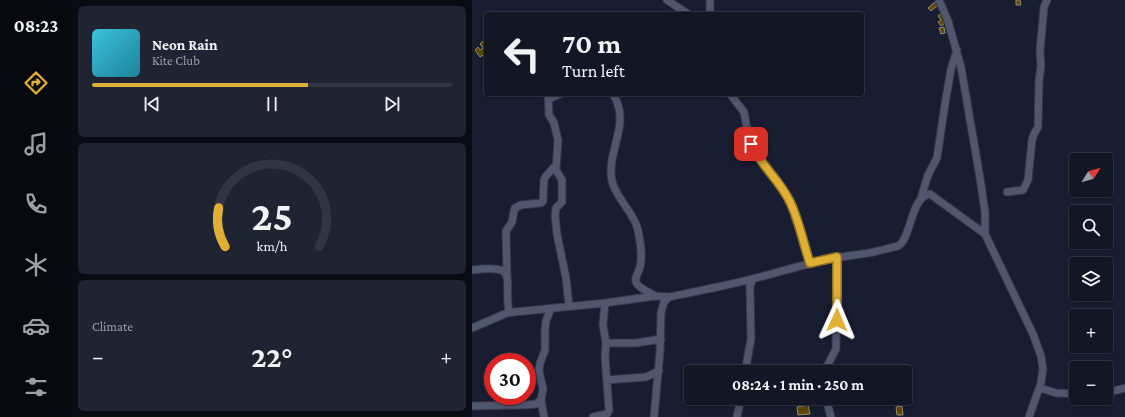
<!DOCTYPE html>
<html lang="en">
<head>
<meta charset="utf-8">
<style>
  :root { --surface:#121625; --page:#1f2332; --text:#f1f3f6; --muted:#9c9fa7; --line:#313542; --accent:#dfb034 }
  body { margin:0; font-family:"Crimson Pro",serif; background:var(--page); color:var(--text); height:100vh; display:flex; flex-direction:column; font-size:15px; white-space:nowrap }
  * { box-sizing:border-box; margin:0 }
  p { font-size:13px; color:var(--muted) }
  .icon { flex:none; width:22px; height:22px; fill:none; stroke:currentColor; stroke-width:2; stroke-linecap:round; stroke-linejoin:round }
  .map { position:relative; flex:1; overflow:hidden }
  .drawer { display:flex; flex-direction:column; gap:6px; padding:6px; background:#0a0c14; width:400px }
  .drawer>* { flex:none }
  .guide { position:absolute; left:12px; top:12px; width:380px; height:84px; border-radius:4px; box-shadow:0 2px 6px #0003,0 0 0 1px var(--line); background:#121625; color:var(--text); overflow:hidden }
  .needle { width:26px; rotate:53deg }
  .buttons { position:absolute; left:597px; top:153px; display:grid; gap:8px }
  .buttons a { display:grid; place-items:center; width:44px; height:44px; border-radius:4px; background:var(--surface); box-shadow:0 2px 6px #0003,0 0 0 1px var(--line); font-size:20px }
  .speed { position:absolute; left:12px; top:353px; display:flex; gap:8px; font-size:20px; font-weight:700; text-align:center }
  .speed>* { display:grid; place-content:center; width:52px; height:52px; border-radius:50%; background:var(--surface); box-shadow:0 2px 6px #0003,0 0 0 1px var(--line); line-height:1 }
  .speed .limit { border:6px solid #d22; background:#fff; color:#111 }
  .pin { position:absolute; display:grid; place-items:center; width:34px; height:34px; color:#fff; margin:-17px; border-radius:8px; box-shadow:0 2px 6px #0006 }
  .me { position:absolute; width:44px; margin:-22px; rotate:1deg; stroke-linejoin:round; filter:drop-shadow(0 0 3px #0008) }
  .turn { display:flex; align-items:center; gap:14px; height:84px; padding:0 12px; font-size:18px }
  .turn .icon { width:52px; height:52px; stroke-width:2.5 }
  .turn b { display:block; font-size:28px; line-height:34px }
  .big { font-size:30px; font-weight:700; line-height:1.1 }
  .drawer .card { flex:1; display:flex; flex-direction:column; justify-content:center; gap:6px; min-width:0; padding:0 14px; border-radius:6px; background:var(--page) }
  .drawer .dial { align-items:center; gap:0 }
  .dial svg { height:104px; overflow:visible; fill:none; stroke:var(--line); stroke-width:7; stroke-linecap:round; text-anchor:middle }
  .dial text { fill:var(--text); stroke:none }
  .song { display:flex; align-items:center; gap:12px }
  .cover { width:48px; height:48px; border-radius:6px; background:linear-gradient(135deg,hsl(190 70% 55%),hsl(190 70% 35%)) }
  .played { height:4px; border-radius:2px; background:linear-gradient(90deg,var(--accent) 60%,var(--line) 60%) }
  .keys { display:flex; justify-content:space-around; direction:ltr }
  .heat { display:flex; justify-content:space-between; align-items:center; font-size:22px; direction:ltr }
  .trip { position:absolute; left:212px; top:365px; width:228px; height:40px; border-radius:4px; background:var(--surface); box-shadow:0 2px 6px #0003,0 0 0 1px var(--line); font-weight:700; line-height:40px; text-align:center }
  main { display:flex; flex:1; min-height:0 }
  .dock { display:flex; flex-direction:column; width:72px; justify-content:space-around; align-items:center; background:#07090f; color:var(--muted) }
  .dock .icon { width:28px; height:28px }
  .dock .current { color:var(--accent) }
  .dock b { font-size:18px; color:var(--text) }
  .map>svg:first-child { display:block }
</style>
</head>
<body>
<main>
<nav class="dock">
<b>08:23</b>
<svg class="icon current" aria-label="directions" viewBox="0 0 24 24"><path d="M12 3l9 9-9 9-9-9zM9 14v-3h6M13 9l2 2-2 2"/></svg>
<svg class="icon" aria-label="music" viewBox="0 0 24 24"><path d="M9 18V5l10-2v13"/><circle cx="6" cy="18" r="3"/><circle cx="16" cy="16" r="3"/></svg>
<svg class="icon" aria-label="phone" viewBox="0 0 24 24"><path d="M5 4h4l2 5-3 2q2 4 5 5l2-3 5 2v4C11 20 4 13 5 4z"/></svg>
<svg class="icon" aria-label="climate" viewBox="0 0 24 24"><path d="M12 3v18M4 7l16 10M4 17L20 7"/></svg>
<svg class="icon" aria-label="car" viewBox="0 0 24 24"><path d="M5 17H2v-5l4-1 3-4h7l3 4 3 1v5h-3M9 17h6M6 11h13"/><circle cx="7" cy="17" r="2"/><circle cx="17" cy="17" r="2"/></svg>
<svg class="icon" aria-label="filters" viewBox="0 0 24 24"><path d="M4 7h16M4 17h16"/><circle cx="9" cy="7" r="2"/><circle cx="15" cy="17" r="2"/></svg>
</nav>
<section class="drawer">
<div class="card">
<div class="song"><i class="cover"></i><div><b>Neon Rain</b><p>Kite Club</p></div></div>
<div class="played"></div>
<div class="keys"><svg class="icon" aria-label="previous" viewBox="0 0 24 24"><path d="M18 5L8 12l10 7zM5 5v14"/></svg><svg class="icon" aria-label="pause" viewBox="0 0 24 24"><path d="M8 5v14M16 5v14"/></svg><svg class="icon" aria-label="next" viewBox="0 0 24 24"><path d="M6 5l10 7-10 7zM19 5v14"/></svg></div>
</div>
<div class="card dial"><svg viewBox="0 0 100 80">
<path d="M14 69A42 42 0 1 1 86 69"/>
<path d="M14 69A42 42 0 0 1 9 39" stroke="#dfb034"/>
<text x="50" y="56" font-size="32" font-weight="700">25</text>
<text x="50" y="72" font-size="11">km/h</text>
</svg></div>
<div class="card"><p>Climate</p>
<div class="heat"><a>−</a><b class="big">22°</b><a>+</a></div>
</div>
</section>
<div class="map">
<svg width="653" height="417" viewBox="0 0 653 417">
  <rect width="100%" height="100%" fill="#181d31"/>
  <path fill="#604907" stroke="#968b71" d="M 544,0 L 548,0 L 549,5 L 544,5 Z
    M 463,2 L 466,5 L 459,11 L 456,8 Z
    M 469,13 L 476,21 L 469,26 L 466,22 L 469,20 L 466,16 Z
    M 472,27 L 473,33 L 469,34 L 467,28 Z
    M 11,41 L 14,45 L 14,53 L 8,57 L 3,50 L 6,47 L 8,50 L 11,48 L 8,44 Z
    M 336,405 L 338,414 L 326,415 L 325,407 Z
    M 430,406 L 431,415 L 425,415 L 424,407 Z"/>
  <g fill="none" stroke-linecap="round" stroke-linejoin="round">
    <g stroke="#343747" stroke-width="9">
      <path id="street" d="M 195,0 L 216,14
        M 238,0 L 238,14
        M 467,0 L 476,21 L 489,67 L 508,178 L 513,212 L 513,234 L 561,334 L 569,356 L 571,369 L 569,383 L 557,417
        M 76,94 L 77,115 L 82,123 L 86,140 L 84,170 L 90,180 L 90,202 L 84,208 L 83,215 L 85,234 L 94,278 L 97,306
        M 141,94 C 160,124 134,150 140,181 C 144,199 162,212 166,230 C 168,241 171,255 168,267 C 167,272 161,279 165,284 C 169,289 177,292 183,296
        M 258,94 L 272,112 L 276,134 L 282,150 L 305,180 L 319,204 L 338,263
        M 77,99 L 88,94
        M 535,192 L 551,190 L 556,180 L 560,140 L 562,134 L 566,127 L 567,81 L 569,66 L 568,51 L 572,7 L 575,0
        M 449,198 L 456,175 L 465,158 L 473,104 L 479,69 L 485,50
        M 0,270 C 49,264 31,277 37,313
        M 35,275 L 34,231 L 40,222 L 42,211 L 43,208 L 49,205 L 69,203 L 71,201 L 72,180 L 74,176 L 84,165
        M 0,328 L 35,313 L 42,312 L 133,303 L 183,296 L 197,297 C 225,291 253,286 280,279 C 305,273 329,265 354,260 C 374,255 394,255 414,249 C 417,248 422,247 426,246 C 440,238 438,197 458,194 L 513,234
        M 134,343 L 164,343 L 189,339
        M 273,372 L 279,339 L 278,286 L 281,279
        M 352,372 L 364,349 L 365,257
        M 135,380 L 174,377 L 187,371
        M 568,388 L 584,393 L 604,394
        M 634,393 L 653,388
        M 354,398 L 359,417
        M 69,400 L 72,417
        M 0,406 L 52,405 L 64,404 L 69,400 L 71,389 L 67,371 L 68,363 L 73,350 L 73,330 L 74,321 L 79,308
        M 121,417 L 135,414 L 137,410 L 133,357 L 134,343 L 131,325 L 133,303
        M 182,417 L 188,351 L 189,313 L 192,302 L 197,297
        M 265,417 L 269,398"/>
    </g>
    <use href="#street" stroke="#50566e" stroke-width="7"/>
  </g>
  <g fill="none" stroke-linecap="round" stroke-linejoin="round">
    <g stroke="#917222" stroke-width="10">
      <path id="route" d="M 279,144 C 288,164 306,179 316,198 C 326,215 331,243 338,263 L 365,257 L 365,320"/>
    </g>
    <use href="#route" stroke="#dfb034" stroke-width="7"/>
  </g>
</svg>
<div class="buttons">
<a><svg class="needle" viewBox="-14 -14 28 28"><path d="M0-13l5 13h-10z" fill="#e53935"/><path d="M0 13l5-13h-10z" fill="#9c9fa7"/></svg></a>
<a><svg class="icon" aria-label="search" viewBox="0 0 24 24"><circle cx="10" cy="10" r="6"/><path d="M15 15l6 6"/></svg></a>
<a><svg class="icon" aria-label="layers" viewBox="0 0 24 24"><path d="M12 4l9 5-9 5-9-5zM3 14l9 5 9-5"/></svg></a>
<a>+</a>
<a>−</a>
</div>
<div class="speed"><div class="limit">30</div></div>
<div class="pin" style="left:279px;top:144px;background:#d93025"><svg class="icon" aria-label="arrive" viewBox="0 0 24 24"><path d="M6 21V4h12l-3 4 3 4H6"/></svg></div>
<svg class="me" style="left:365px;top:320px" viewBox="-20 -20 40 40"><path d="M0-17L14 15 0 8-14 15z" fill="#dfb034" stroke="#fff" stroke-width="4"/></svg>
<div class="trip">08:24 · 1 min · 250 m</div>
<div class="guide">
<div class="turn"><svg class="icon" aria-label="left" viewBox="0 0 24 24"><path d="M17 20v-9H6M10 6l-5 5 5 5"/></svg><div><b>70 m</b>Turn left</div></div>
</div>
</div>
</main>
</body>
</html>
